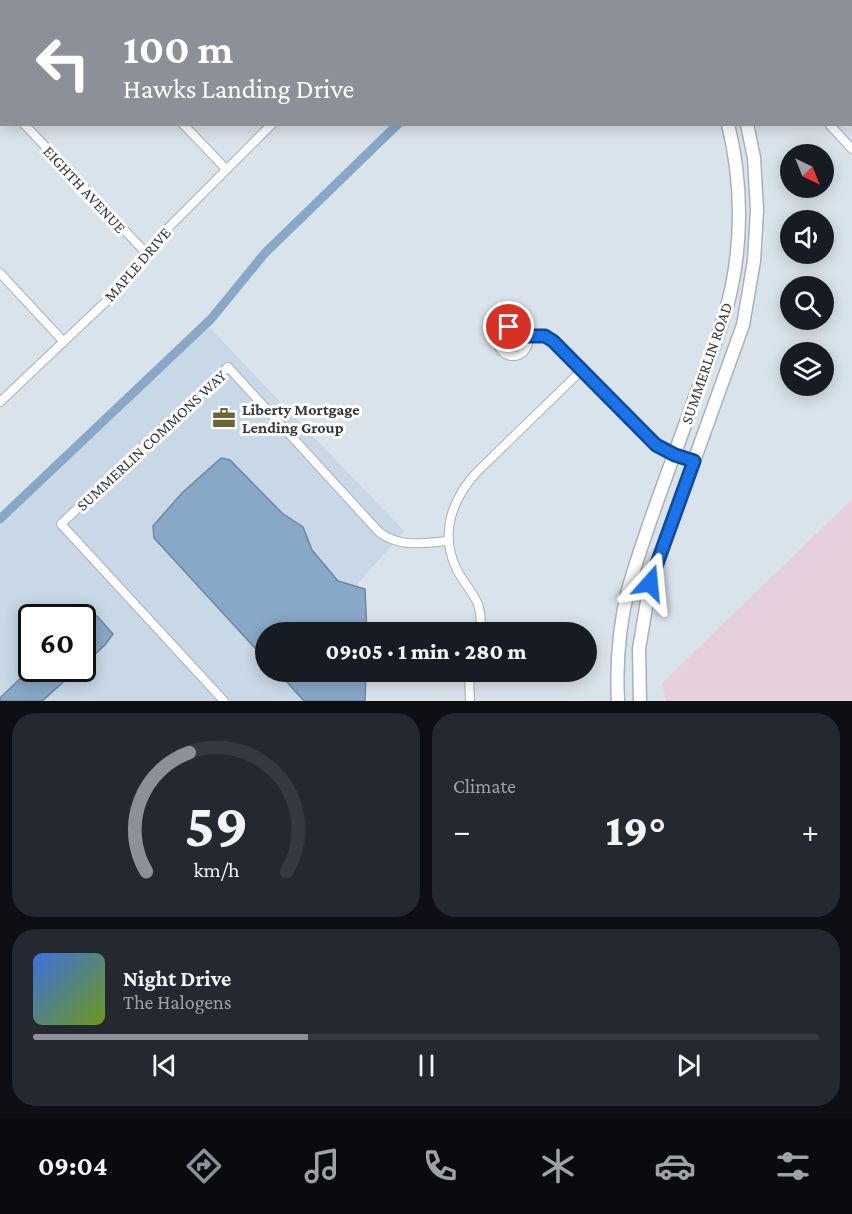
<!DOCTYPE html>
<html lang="en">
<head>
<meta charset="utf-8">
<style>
  :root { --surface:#171b24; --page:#242831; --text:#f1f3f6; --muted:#9ea1a6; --line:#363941; --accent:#8c9099 }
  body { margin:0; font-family:"Crimson Pro",serif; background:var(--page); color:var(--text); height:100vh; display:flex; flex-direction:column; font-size:22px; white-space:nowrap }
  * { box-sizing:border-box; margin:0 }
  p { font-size:20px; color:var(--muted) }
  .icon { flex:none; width:33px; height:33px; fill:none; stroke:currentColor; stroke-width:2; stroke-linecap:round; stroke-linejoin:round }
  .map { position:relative; height:701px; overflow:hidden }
  .details { display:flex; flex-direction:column; gap:12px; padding:12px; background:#0d0f14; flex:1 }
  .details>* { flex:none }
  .guide { position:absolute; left:0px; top:0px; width:852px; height:126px; box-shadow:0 3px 15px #0003; background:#8c9099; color:#fff; overflow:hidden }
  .needle { width:39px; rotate:137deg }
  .controls { position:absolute; left:780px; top:144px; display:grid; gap:12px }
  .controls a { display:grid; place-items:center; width:54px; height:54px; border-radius:50%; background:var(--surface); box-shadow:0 3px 15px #0003; font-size:30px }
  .speed { position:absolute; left:18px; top:604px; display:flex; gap:12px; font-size:30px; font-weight:700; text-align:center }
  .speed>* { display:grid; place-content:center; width:78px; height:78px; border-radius:50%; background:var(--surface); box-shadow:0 3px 15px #0003; line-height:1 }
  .speed .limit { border:3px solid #111; border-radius:9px; background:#fff; color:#111 }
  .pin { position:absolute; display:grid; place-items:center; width:51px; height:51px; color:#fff; margin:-26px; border:3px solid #fff; border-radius:50%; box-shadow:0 2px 6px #0007 }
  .me { position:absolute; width:66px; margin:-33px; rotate:18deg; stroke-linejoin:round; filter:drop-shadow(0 0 4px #0008) }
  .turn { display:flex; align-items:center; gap:21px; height:126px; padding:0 24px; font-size:27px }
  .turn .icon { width:78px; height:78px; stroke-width:2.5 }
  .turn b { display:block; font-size:42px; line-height:51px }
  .big { font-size:45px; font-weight:800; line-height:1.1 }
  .details .widget { flex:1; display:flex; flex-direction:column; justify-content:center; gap:9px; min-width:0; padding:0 21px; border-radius:24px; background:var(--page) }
  .details .dial { align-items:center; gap:0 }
  .dial svg { height:156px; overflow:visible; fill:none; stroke:var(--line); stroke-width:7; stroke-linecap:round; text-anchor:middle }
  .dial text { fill:var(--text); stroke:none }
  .song { display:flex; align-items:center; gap:18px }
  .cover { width:72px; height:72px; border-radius:9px; background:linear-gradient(135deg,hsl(220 70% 55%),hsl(80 70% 35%)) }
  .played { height:6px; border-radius:3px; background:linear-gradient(90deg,var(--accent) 35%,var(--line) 35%) }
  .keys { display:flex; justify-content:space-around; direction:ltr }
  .heat { display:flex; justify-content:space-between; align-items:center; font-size:33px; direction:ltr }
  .details .tiles { flex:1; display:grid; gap:12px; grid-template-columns:1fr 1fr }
  .widget:last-child { grid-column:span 2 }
  .trip { position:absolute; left:255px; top:622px; width:342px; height:60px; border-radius:30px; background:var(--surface); box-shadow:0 3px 15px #0003; font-weight:800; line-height:60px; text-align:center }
  .tab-bar { display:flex; height:96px; justify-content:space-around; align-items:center; background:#090b0e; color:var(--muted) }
  .tab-bar .icon { width:42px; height:42px }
  .tab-bar .on { color:var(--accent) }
  .tab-bar b { font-size:27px; color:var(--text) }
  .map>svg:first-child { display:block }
</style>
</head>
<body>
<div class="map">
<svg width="852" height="701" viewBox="0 0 852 701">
  <rect width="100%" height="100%" fill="#d9e3eb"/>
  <path fill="#c8d8e6" d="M 207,325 L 404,531 L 356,586 L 338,581 L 312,550 L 302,527 L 282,513 L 230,460 L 154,538 L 265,659 L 266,672 L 278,672 L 304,701 L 42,701 L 78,669 L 82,669 L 83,665 L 105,645 L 87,617 L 83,622 L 82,618 L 32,618 L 31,668 L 0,698 L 0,526 L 155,378 Z"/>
  <path fill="#e6d0de" d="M 852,499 L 852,701 L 666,701 L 662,683 Z"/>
  <path fill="#88a8c7" stroke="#6f879d" stroke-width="1.5" d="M 221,458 L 230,460 L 282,513 L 303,527 L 312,550 L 338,581 L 365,589 L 367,633 L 266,633 L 265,659 L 154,538 L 153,526 L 182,493 Z
    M 97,616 L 113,634 L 105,645 L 83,665 L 83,622 L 87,617 Z
    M 31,668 L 32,669 L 78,669 L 42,701 L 0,701 L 0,698 Z
    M 278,672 L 366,672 L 365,701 L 304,701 Z"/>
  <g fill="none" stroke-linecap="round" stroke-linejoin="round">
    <path stroke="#88a8c7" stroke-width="9" d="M 524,2 L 526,0
      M 0,519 L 211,319 L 265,253 L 398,124"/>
    <g stroke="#a8b1b9" stroke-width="10">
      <path id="minor" d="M 66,0 L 68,2
        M 219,0 L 220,2
        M 370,0 L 371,2
        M 730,0 L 731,2
        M 400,2 L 402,0
        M 0,99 L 2,101
        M 24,124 L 147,254
        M 183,124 L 226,169
        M 829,124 L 852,149
        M 0,273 L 64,342
        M498 341a15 15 0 1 1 30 0a15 15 0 1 1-30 0Z
        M 527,336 L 545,336 L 553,341 L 656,445 L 675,455 L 694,461
        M 0,402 L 116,292 L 161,235 L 272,124
        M 480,633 C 484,599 471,596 457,570 C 439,534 452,499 477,472 L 582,370
        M 469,672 L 470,701
        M 224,701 L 61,524 L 228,367 L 379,532 C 400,548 423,543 448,541"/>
    </g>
    <g stroke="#a8b1b9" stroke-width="15">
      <path id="primary" d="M 672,0 L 673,2
        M 694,0 L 695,2
        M 618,701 C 616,663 619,627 628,590 C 646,526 672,463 694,400 C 705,370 717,340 726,310 C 743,250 743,184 728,124
        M 640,701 L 639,649 L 650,583 L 743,325 L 754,261 L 757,210 L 754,158 L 747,124"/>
    </g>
    <use href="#minor" stroke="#fff" stroke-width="8"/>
    <use href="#primary" stroke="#fff" stroke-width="12"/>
  </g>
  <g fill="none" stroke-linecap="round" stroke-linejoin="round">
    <g stroke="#114b97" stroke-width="15">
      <path id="route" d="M 509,327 L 521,329 L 527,336 L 545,336 L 553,341 L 656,445 L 675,455 L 694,461 L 650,583"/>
    </g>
    <use href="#route" stroke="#1a73e8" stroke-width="10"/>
  </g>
  <defs>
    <g id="office-bare" transform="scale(1.8)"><path d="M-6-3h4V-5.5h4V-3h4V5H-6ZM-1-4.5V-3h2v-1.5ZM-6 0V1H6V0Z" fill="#6a6632" stroke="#fff" stroke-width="2.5" paint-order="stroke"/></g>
  </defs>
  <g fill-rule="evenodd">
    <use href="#office-bare" x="224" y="418"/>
  </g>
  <g text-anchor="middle" stroke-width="6" stroke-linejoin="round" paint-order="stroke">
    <g font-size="16" fill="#35393c" stroke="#fff">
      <text transform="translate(85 189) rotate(47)" y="6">EIGHTH AVENUE</text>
      <text transform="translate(137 264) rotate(-49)" y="6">MAPLE DRIVE</text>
      <text transform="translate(706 363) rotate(-71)" y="6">SUMMERLIN ROAD</text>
      <text transform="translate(151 440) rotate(-43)" y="6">SUMMERLIN COMMONS WAY</text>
    </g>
    <g font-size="16" font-weight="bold" fill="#35393c" stroke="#fff" text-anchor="start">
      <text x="242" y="415">Liberty Mortgage<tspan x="242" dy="18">Lending Group</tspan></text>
    </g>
  </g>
</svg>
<div class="controls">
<a><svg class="needle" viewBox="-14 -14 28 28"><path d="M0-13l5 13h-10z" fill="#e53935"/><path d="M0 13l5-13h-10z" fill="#9ea1a6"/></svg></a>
<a><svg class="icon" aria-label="sound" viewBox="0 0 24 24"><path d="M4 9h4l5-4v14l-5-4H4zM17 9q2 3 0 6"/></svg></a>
<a><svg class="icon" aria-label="search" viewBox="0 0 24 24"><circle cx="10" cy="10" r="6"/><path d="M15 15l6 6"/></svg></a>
<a><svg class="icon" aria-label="layers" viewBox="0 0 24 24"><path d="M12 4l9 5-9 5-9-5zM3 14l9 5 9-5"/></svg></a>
</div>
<div class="speed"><div class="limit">60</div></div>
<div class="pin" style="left:509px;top:327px;background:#d93025"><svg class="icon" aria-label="arrive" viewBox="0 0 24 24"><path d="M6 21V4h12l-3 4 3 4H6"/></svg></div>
<svg class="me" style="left:650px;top:583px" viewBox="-20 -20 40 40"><path d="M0-17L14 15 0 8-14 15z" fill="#1a73e8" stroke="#fff" stroke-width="4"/></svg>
<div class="trip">09:05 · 1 min · 280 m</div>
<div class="guide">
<div class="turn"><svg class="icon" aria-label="left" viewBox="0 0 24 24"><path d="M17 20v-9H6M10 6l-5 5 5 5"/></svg><div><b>100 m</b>Hawks Landing Drive</div></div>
</div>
</div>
<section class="details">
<div class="tiles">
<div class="widget dial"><svg viewBox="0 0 100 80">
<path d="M14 69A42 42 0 1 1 86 69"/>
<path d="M14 69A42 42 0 0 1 36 8" stroke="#8c9099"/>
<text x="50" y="56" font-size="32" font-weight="700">59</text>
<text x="50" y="72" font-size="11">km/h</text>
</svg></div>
<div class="widget"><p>Climate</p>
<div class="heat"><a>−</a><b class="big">19°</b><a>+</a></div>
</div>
<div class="widget">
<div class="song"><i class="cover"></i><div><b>Night Drive</b><p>The Halogens</p></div></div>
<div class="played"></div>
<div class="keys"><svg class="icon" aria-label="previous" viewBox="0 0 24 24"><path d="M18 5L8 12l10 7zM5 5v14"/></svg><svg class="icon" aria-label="pause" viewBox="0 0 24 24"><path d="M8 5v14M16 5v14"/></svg><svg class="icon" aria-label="next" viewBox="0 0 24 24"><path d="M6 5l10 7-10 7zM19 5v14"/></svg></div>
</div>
</div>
</section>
<nav class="tab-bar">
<b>09:04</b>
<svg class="icon on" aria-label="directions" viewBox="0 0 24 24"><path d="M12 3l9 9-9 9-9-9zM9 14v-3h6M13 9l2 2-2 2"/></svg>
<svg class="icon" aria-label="music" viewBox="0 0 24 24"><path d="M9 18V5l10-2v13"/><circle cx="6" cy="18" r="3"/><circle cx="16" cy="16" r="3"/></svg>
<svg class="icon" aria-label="phone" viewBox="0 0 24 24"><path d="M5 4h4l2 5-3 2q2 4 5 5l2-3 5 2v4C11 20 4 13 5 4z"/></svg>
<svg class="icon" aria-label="climate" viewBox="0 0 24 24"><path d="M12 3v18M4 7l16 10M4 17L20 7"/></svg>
<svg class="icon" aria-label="car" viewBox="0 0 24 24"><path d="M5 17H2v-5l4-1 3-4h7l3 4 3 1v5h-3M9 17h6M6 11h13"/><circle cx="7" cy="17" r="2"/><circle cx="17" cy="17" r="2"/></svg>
<svg class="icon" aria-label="filters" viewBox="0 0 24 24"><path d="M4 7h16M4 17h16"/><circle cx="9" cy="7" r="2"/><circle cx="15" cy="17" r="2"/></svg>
</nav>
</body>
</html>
